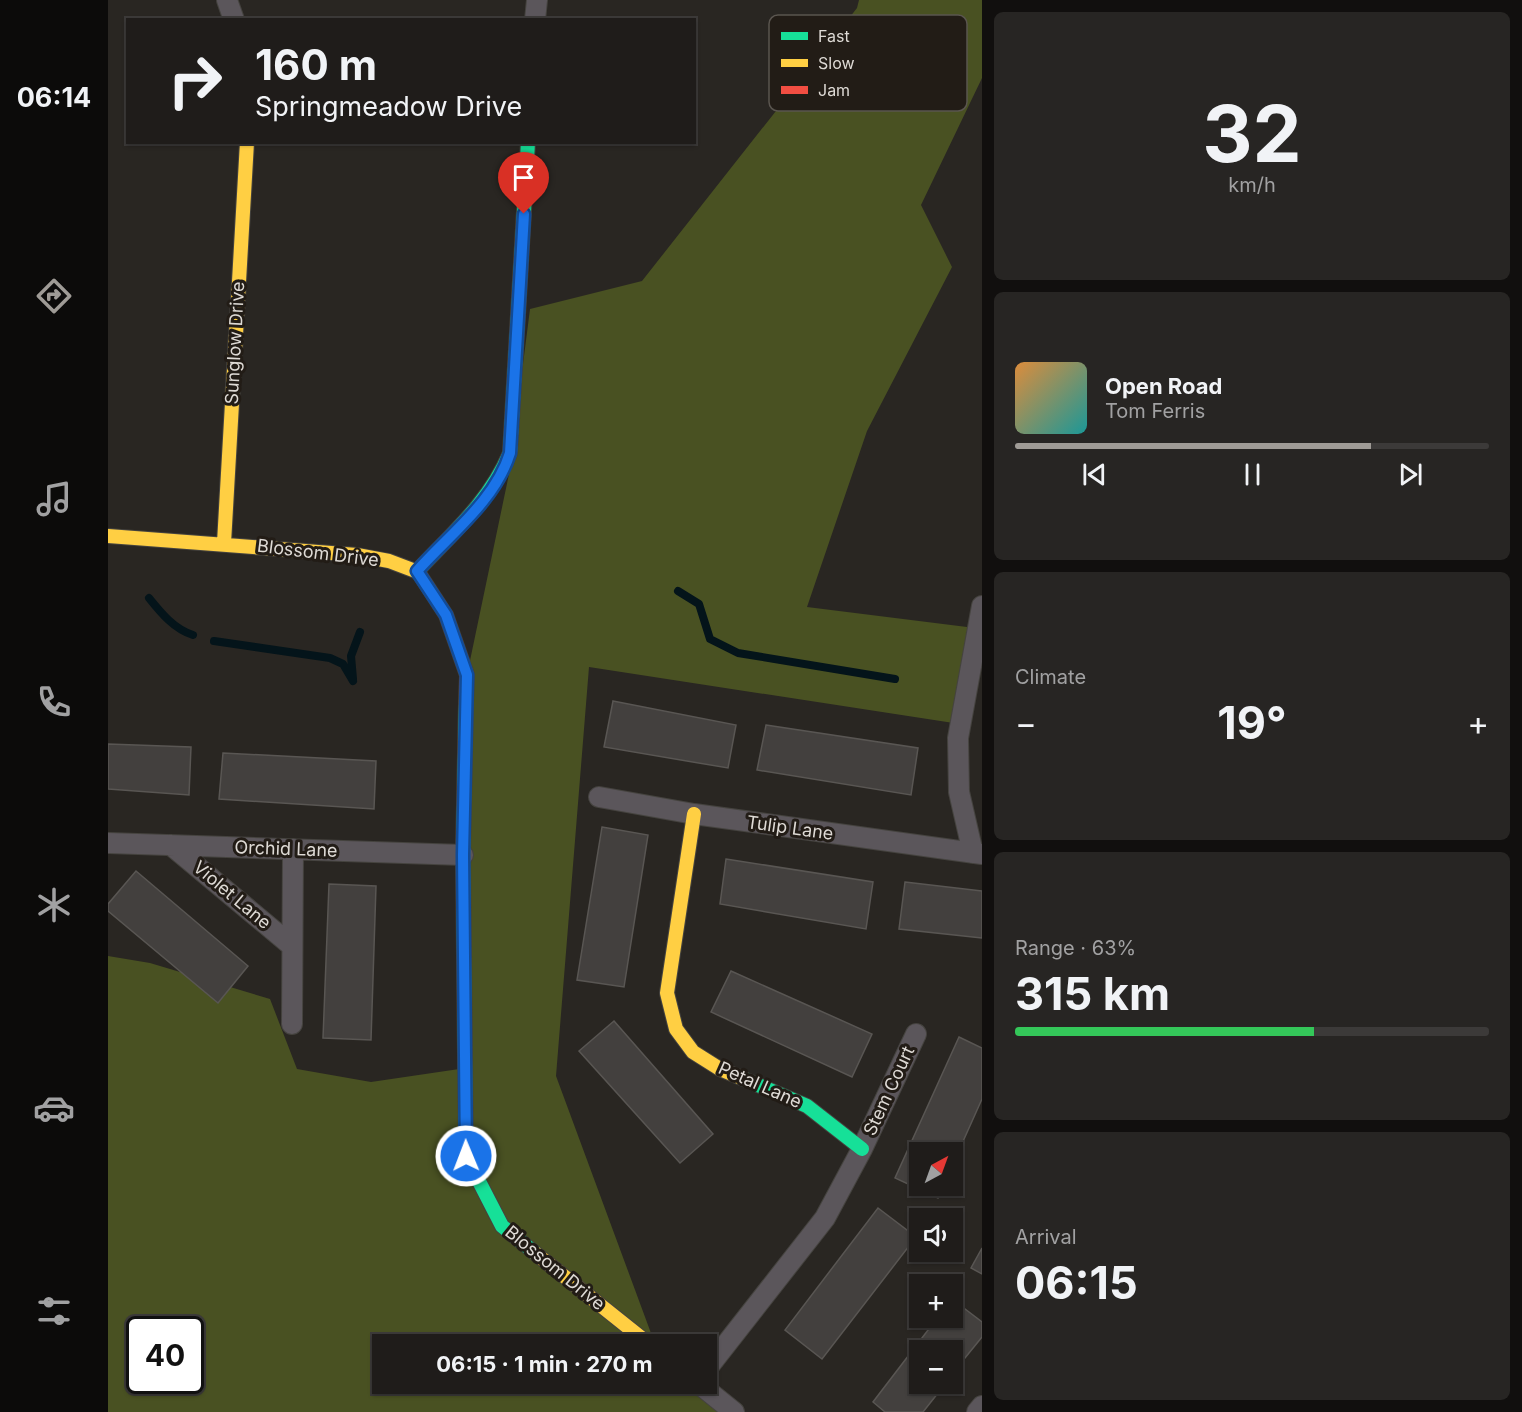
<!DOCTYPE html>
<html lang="en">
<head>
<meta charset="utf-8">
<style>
  :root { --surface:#1f1c1a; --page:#272523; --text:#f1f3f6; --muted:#a1a1a2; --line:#3c3a39; --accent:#9f9b96 }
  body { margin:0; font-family:Inter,sans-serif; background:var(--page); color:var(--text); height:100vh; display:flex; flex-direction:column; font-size:22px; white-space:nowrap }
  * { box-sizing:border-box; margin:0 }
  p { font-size:20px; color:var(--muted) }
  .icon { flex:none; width:33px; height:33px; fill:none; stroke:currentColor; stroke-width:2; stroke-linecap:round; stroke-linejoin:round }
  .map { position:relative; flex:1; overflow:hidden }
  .details { display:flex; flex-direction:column; gap:12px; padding:12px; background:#110f0e; width:540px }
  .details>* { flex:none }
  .top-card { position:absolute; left:18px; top:18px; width:570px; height:126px; border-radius:0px; box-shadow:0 2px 4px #0004,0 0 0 2px var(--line); background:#1f1c1a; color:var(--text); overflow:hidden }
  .needle { width:39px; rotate:41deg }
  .fabs { position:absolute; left:801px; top:1142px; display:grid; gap:12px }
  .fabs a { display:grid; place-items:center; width:54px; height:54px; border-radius:0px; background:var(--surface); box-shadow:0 2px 4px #0004,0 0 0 2px var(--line); font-size:30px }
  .speed { position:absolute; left:18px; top:1316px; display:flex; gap:12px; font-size:30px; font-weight:700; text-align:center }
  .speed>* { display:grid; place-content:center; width:78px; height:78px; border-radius:50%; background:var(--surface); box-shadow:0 2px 4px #0004,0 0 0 2px var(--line); line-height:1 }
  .speed .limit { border:3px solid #111; border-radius:9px; background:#fff; color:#111 }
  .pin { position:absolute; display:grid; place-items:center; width:51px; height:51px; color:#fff; margin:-62px -26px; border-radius:50% 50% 50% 0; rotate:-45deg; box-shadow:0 0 6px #0007 }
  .pin .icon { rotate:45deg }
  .me { position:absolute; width:66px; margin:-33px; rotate:359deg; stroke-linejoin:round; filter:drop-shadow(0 0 4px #0008) }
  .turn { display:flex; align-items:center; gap:21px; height:126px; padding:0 30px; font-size:27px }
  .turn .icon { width:78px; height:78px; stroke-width:2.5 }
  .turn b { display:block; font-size:42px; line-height:51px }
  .big { font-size:45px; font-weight:700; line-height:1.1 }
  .details .card { flex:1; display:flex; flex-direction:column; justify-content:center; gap:9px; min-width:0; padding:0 21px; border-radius:9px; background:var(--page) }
  .details .dial { align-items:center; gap:0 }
  .dial b { font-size:78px; line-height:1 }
  .song { display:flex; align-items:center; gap:18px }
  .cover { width:72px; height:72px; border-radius:9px; background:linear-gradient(135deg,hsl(30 70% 55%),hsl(180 70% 35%)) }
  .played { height:6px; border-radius:3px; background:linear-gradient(90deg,var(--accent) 75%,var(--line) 75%) }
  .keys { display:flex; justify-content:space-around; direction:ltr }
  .heat { display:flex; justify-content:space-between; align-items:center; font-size:33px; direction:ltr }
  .charge { height:9px; border-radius:4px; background:linear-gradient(90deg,#34c759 63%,var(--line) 0) }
  .trip { position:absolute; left:264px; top:1334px; width:345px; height:60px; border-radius:0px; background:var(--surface); box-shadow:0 2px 4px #0004,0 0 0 2px var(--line); font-weight:700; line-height:60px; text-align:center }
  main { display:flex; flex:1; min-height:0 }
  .tabs { display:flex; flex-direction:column; width:108px; justify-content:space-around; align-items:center; background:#0c0b0a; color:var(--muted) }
  .tabs .icon { width:42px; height:42px }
  .tabs .current { color:var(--accent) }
  .tabs b { font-size:27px; color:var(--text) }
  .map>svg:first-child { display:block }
</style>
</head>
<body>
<main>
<nav class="tabs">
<b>06:14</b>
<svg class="icon current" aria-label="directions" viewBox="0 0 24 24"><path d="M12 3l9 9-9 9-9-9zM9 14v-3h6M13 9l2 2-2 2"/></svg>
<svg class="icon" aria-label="music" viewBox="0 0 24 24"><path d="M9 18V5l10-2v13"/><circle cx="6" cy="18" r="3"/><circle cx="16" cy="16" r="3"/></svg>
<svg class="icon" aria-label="phone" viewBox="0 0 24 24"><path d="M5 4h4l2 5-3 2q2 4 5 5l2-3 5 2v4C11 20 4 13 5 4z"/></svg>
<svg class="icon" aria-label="climate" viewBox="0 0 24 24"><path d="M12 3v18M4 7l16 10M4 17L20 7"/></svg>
<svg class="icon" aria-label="car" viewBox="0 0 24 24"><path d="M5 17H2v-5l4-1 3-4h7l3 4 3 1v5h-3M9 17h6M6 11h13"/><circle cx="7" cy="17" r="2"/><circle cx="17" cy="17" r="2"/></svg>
<svg class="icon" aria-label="filters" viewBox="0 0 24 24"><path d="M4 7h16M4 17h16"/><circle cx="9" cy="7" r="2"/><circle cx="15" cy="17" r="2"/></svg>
</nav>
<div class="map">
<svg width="874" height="1412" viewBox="0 0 874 1412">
  <rect width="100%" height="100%" fill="#292622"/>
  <path fill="#495122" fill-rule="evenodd" d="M 751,0 L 874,0 L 874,78 L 813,205 L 844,267 L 759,431 L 699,607 L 867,628 L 852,724 L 481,667 L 448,1076 L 547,1344 L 274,1344 L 274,1383 L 578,1383 L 612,1412 L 0,1412 L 0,956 L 42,963 L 162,999 L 189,1069 L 263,1082 L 358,1068 L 359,675 L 401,474 L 422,309 L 534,281 L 749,8 ZM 32,1329 L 82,1329 L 82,1380 L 32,1380 Z"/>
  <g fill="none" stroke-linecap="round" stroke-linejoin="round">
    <path stroke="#04141a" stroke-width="8" d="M 570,591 L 591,604 L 602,639 L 630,653 L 787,679
      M 41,598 C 53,613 66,629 85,635
      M 106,641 L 222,658 L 235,664 L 245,681
      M 245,679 L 243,656 L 252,632"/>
  </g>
  <path fill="#43403e" stroke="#595653" stroke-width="1.5" d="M 505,701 L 628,725 L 620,768 L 496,747 Z
    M 658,725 L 810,748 L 803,795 L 649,770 Z
    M 0,744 L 83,747 L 81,795 L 0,789 Z
    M 115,753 L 268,761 L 266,809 L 111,799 Z
    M 494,827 L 540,835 L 516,987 L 469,980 Z
    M 618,859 L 765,882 L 758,929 L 612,904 Z
    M 28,871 L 140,966 L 110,1003 L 0,911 L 0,904 Z
    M 797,882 L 874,891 L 874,938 L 791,929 Z
    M 221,884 L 268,886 L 263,1040 L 215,1038 Z
    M 623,971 L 764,1034 L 744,1077 L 603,1012 Z
    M 506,1021 L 605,1134 L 572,1163 L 471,1051 Z
    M 851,1037 L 874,1048 L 874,1099 L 844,1166 L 844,1152 L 812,1152 L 812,1185 L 836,1185 L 830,1198 L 787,1178 Z
    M 770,1208 L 808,1237 L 714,1359 L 677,1330 Z
    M 874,1248 L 874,1274 L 863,1268 Z
    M 844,1299 L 874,1322 L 874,1337 L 844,1374 L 844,1350 L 812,1350 L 812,1383 L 838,1383 L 815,1412 L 777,1412 L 765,1402 L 830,1317 L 844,1317 Z"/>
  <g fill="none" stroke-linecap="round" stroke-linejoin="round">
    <g stroke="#45433f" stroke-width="22">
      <path id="street" d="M 119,0 L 126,20
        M 427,20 L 429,0
        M 491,797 L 586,814 L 874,854
        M 0,843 L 355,855
        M 63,845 L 184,946
        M 865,853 L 851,792 L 850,738 L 874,606
        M 184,1024 L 185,849
        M 598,1370 L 717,1218 L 754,1149 L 808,1034
        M 590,1383 L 626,1412
        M 869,1412 L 874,1406"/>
    </g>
    <g stroke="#45433f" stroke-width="16">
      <path id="fast" d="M 309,571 C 344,534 382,501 402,453 L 420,142
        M 358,703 L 355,855 L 358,1156 L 394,1226 L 427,1253
        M 636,1079 L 699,1106 L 754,1149"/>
    </g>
    <g stroke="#45433f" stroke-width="16">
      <path id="slow" d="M 0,536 L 249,555 L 281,561 L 310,572
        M 116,543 L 139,142
        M 586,814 L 559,993 L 568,1029 L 585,1052 L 612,1069 L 636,1079
        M 427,1253 L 541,1344"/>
    </g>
    <g stroke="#45433f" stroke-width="16">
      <path id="jam" d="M 310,572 L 338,615 L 359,675 L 358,703"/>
    </g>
    <use href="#street" stroke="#5b565b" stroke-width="20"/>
    <use href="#fast" stroke="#16e098" stroke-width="14"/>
    <use href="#slow" stroke="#ffcf43" stroke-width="14"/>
    <use href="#jam" stroke="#f24e42" stroke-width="14"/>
  </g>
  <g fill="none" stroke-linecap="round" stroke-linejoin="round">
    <g stroke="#114b97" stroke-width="15">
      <path id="route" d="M 358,1156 L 355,855 L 359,675 L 338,615 L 309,571 C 342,534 387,501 402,453 L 416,214"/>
    </g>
    <use href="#route" stroke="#1a73e8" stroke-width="10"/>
  </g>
  <g text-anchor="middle" stroke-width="6" stroke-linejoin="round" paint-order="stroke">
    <g font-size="18" fill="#dedad5" stroke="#221c16">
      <text transform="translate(127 343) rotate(-87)" y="6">Sunglow Drive</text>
      <text transform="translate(210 553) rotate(7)" y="6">Blossom Drive</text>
      <text transform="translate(682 828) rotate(8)" y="6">Tulip Lane</text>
      <text transform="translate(178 849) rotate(2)" y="6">Orchid Lane</text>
      <text transform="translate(124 895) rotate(40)" y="6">Violet Lane</text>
      <text transform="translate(652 1085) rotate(24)" y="6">Petal Lane</text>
      <text transform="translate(781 1091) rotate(-65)" y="6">Stem Court</text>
      <text transform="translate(447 1268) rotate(39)" y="6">Blossom Drive</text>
    </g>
  </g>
  <rect x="661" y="15" width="198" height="96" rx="9" fill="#221c16" stroke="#5a554f" stroke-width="1.5"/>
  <rect x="673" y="32" width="27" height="8" fill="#16e098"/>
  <rect x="673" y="59" width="27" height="8" fill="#ffcf43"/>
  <rect x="673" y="86" width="27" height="8" fill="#f24e42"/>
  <g font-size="16" fill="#dedad5">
    <text x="710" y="42">Fast</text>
    <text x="710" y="69">Slow</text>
    <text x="710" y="96">Jam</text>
  </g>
</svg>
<div class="fabs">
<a><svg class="needle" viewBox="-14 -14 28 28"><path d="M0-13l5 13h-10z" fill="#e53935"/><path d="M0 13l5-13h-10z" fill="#a1a1a2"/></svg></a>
<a><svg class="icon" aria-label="sound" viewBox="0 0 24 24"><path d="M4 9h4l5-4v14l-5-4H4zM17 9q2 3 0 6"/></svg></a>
<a>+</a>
<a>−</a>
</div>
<div class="speed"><div class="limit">40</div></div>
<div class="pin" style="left:416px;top:214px;background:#d93025"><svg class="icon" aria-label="arrive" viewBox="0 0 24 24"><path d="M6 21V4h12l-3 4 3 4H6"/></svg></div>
<svg class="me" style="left:358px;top:1156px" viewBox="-20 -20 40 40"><circle r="17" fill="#1a73e8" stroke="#fff" stroke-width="3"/><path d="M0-11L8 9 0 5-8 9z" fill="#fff"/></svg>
<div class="trip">06:15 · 1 min · 270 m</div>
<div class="top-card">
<div class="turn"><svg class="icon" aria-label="right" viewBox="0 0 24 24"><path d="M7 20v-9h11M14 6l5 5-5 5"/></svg><div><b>160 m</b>Springmeadow Drive</div></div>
</div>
</div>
<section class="details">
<div class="card dial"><b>32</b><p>km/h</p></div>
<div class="card">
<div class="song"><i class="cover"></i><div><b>Open Road</b><p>Tom Ferris</p></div></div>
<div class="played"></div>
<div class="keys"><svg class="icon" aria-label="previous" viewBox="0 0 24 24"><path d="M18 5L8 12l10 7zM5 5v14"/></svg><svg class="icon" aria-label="pause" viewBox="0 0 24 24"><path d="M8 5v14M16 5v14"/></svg><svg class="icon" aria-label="next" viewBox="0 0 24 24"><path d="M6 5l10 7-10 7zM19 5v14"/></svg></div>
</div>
<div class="card"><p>Climate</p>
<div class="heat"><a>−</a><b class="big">19°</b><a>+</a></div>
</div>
<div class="card"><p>Range · 63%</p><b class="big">315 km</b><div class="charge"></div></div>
<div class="card"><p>Arrival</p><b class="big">06:15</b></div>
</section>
</main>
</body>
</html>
